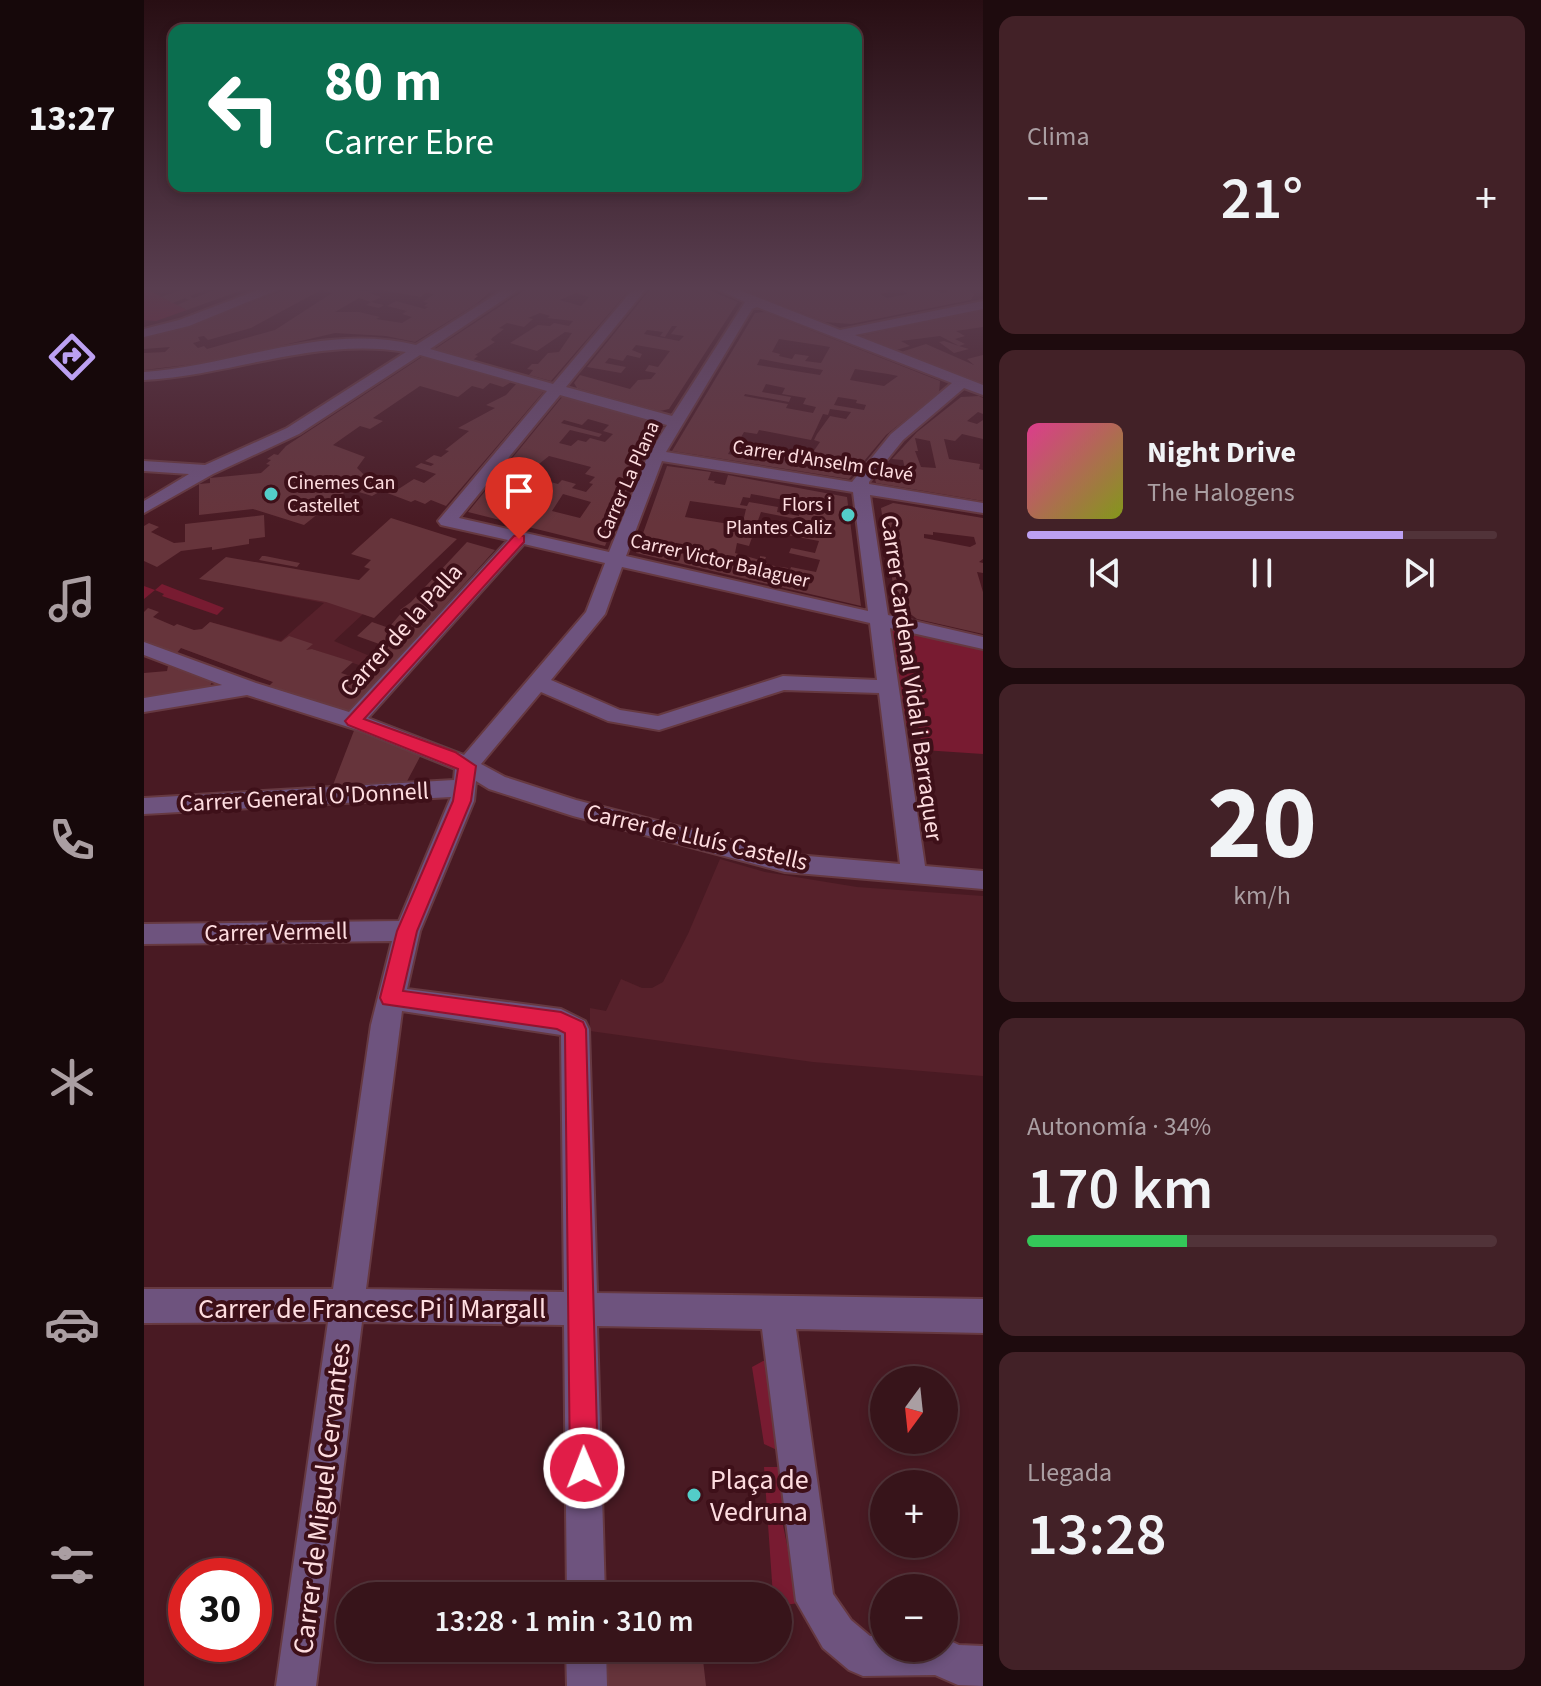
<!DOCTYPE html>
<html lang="es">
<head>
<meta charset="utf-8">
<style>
  :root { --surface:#37141a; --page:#422127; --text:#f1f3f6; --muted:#aa9ea2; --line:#513339; --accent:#bca0f2 }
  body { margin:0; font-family:"Source Sans 3",sans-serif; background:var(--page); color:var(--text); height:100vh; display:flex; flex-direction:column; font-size:30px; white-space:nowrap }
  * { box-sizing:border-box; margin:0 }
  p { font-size:26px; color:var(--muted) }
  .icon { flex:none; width:44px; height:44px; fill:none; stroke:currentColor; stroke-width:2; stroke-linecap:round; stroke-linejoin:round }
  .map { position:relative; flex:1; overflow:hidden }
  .side { display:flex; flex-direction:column; gap:16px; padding:16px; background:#1e0b0e; width:558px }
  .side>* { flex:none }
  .top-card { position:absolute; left:24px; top:24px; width:694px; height:168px; border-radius:16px; box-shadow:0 4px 12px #0003,0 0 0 2px var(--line); background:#0b6e4f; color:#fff; overflow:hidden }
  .needle { width:52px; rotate:195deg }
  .buttons { position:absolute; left:726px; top:1366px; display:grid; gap:16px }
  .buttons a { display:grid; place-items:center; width:88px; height:88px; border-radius:50%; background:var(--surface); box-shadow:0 4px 12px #0003,0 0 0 2px var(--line); font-size:40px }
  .speed { position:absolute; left:24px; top:1558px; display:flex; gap:16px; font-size:40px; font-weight:700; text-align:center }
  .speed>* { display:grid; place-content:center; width:104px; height:104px; border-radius:50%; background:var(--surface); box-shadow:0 4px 12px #0003,0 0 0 2px var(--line); line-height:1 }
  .speed .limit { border:12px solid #d22; background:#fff; color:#111 }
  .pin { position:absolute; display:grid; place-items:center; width:68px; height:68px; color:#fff; margin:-82px -34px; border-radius:50% 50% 50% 0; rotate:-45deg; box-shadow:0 0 8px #0007 }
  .pin .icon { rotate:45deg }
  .me { position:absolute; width:88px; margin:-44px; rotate:359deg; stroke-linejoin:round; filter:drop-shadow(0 0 6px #0008) }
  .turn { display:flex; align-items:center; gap:28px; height:168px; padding:0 24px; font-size:36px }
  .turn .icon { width:104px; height:104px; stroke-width:2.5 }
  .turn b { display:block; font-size:56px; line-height:68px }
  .big { font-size:60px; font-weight:600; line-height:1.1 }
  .side .tile { flex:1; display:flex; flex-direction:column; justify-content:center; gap:12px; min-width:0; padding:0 28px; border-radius:16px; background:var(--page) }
  .side .dial { align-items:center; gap:0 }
  .dial b { font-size:104px; line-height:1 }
  .song { display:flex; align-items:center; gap:24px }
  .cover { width:96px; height:96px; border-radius:12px; background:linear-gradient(135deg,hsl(330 70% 55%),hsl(70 70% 35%)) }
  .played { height:8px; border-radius:4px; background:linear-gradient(90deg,var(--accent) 80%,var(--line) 80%) }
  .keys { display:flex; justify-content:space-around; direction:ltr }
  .heat { display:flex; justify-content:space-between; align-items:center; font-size:44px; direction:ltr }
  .charge { height:12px; border-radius:6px; background:linear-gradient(90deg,#34c759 34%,var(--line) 0) }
  .trip { position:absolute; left:192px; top:1582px; width:456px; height:80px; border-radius:40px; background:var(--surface); box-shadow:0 4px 12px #0003,0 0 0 2px var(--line); font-weight:600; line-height:80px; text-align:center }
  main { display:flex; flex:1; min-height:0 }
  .dock { display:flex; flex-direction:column; width:144px; justify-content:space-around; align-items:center; background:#16080a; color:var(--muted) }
  .dock .icon { width:56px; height:56px }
  .dock .on { color:var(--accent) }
  .dock b { font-size:36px; color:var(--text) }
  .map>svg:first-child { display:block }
</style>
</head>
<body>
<main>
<nav class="dock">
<b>13:27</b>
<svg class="icon on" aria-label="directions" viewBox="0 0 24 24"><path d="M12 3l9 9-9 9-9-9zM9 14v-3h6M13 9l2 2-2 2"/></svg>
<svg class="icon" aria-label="music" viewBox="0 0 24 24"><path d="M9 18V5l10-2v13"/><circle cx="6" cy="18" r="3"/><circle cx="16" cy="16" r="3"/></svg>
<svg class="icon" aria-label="phone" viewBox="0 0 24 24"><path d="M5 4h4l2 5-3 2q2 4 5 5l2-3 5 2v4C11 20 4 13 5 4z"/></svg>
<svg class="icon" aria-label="climate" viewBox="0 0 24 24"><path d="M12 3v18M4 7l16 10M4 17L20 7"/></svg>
<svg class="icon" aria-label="car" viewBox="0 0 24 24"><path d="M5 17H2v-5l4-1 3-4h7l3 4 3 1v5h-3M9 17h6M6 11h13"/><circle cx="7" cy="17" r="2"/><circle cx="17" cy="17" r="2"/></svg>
<svg class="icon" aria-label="filters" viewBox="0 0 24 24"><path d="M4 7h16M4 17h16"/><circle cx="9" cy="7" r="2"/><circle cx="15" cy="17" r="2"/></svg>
</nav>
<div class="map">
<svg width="839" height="1686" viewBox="0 0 839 1686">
  <rect width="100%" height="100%" fill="#491a23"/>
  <path fill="#57212b" d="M 130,566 L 230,618 L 219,614 L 190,641 L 252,667 L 244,675 L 168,649 L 129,682 L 37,648 L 66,622 L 137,641 L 180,603 L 104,588 Z
    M 576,859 L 621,872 L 713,887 L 839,896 L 839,1076 L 669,1062 L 446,1031 L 446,1008 L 462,1011 L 477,979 L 498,988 L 508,988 L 519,982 L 544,934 Z"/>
  <path fill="#781b31" d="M 0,288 L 43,310 L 12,321 L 0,320 Z
    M 18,584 L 80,608 L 73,615 L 18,596 L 20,594 L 11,590 L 0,599 L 0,586 L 11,590 Z
    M 741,624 L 839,646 L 839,754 L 779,750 L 774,726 L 757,725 Z
    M 623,1359 L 633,1450 L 620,1444 L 608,1367 Z
    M 620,1467 L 635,1467 L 645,1523 L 639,1525 L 655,1603 L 634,1606 L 634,1596 L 629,1596 Z"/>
  <path fill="#66343b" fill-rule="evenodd" d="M 43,288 L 66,288 L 46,296 L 50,298 L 76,288 L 101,289 L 43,310 L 33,305 L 45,300 L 41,298 L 29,303 L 17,297 Z
    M 146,288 L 229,291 L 225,293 L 237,297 L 227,302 L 240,305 L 235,308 L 222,305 L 227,302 L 215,298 L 191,312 L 215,312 L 236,317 L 232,319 L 258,323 L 268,317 L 258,314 L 263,311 L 243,306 L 252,301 L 281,309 L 284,307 L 280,306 L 284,303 L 279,302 L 290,294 L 281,293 L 277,297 L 225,288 L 350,288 L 331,305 L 271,342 L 242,336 L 191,333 L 68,362 L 0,370 L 0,353 L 21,352 L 26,347 L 0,349 L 0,336 L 41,327 ZM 177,290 L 188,293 L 131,330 L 63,349 L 60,346 L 54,348 L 49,343 L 56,341 L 54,337 L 60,336 L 64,340 L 107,328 Z
    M 384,288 L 487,288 L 407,381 L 385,375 L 389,370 L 383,369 L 388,364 L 394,364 L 404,353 L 415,352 L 428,333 L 421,332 L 393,351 L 366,343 L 394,325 L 406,326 L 410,323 L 425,326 L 429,321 L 403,318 L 406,316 L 396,313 L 384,318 L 389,319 L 380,327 L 363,323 L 355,328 L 360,329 L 348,338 L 347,340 L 351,342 L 331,355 L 334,356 L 329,360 L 291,349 ZM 432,293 L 445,297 L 437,306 L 416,300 Z
    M 507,288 L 560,288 L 594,302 L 525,409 L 516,411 L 433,388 L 430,383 L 436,375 L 486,389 L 494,380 L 507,379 L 512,373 L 501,371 L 505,365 L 514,367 L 526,351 L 492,345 L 488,350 L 498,354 L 496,358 L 483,355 L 479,361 L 465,358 L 461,363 L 482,367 L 477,373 L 443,367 ZM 528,326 L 533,326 L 527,334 L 540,336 L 535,341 L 500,334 L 503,330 L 519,332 L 516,336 L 521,337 Z
    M 594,288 L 741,288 L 746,292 L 736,294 L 743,298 L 764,294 L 754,288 L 788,288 L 797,293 L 804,292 L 798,288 L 821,288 L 830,294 L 827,300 L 707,324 L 681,322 Z
    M 839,310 L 839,327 L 812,331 L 821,336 L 811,339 L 821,344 L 815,346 L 825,349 L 810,353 L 795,342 L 800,341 L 815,346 L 796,336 L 757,341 L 766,346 L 752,350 L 716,336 Z
    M 621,312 L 796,381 L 795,393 L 742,435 L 705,479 L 528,451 L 611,313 ZM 635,339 L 674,345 L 686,347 L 677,363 L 661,361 L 665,356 L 651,354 L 648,359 L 635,356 L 636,354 L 628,352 ZM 616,359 L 643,364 L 679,370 L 676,375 L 613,365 ZM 711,369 L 744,374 L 754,376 L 740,386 L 706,380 ZM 622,384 L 641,388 L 638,394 L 662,398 L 659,404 L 672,407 L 669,413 L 642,408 L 644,404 L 600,396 L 601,394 L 645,402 L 647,397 L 618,392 ZM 694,397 L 713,400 L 712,403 L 722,405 L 720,410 L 690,405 ZM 686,409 L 707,412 L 702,419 L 686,416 L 673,434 L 670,440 L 676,442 L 667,455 L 613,444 L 610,450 L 614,451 L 612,455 L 608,454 L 606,458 L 584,454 L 588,447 L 598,448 L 601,442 L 595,441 L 600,432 L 613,434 L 615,430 L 667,440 L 679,414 L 684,415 Z
    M 782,344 L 830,365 L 823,359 L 839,355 L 839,383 L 757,352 Z
    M 278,357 L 367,382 L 359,387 L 346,383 L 339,389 L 328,386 L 314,397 L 276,386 L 229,418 L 239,421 L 226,429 L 216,426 L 196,440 L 189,445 L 221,457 L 213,468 L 237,491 L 228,496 L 205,489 L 160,525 L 109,509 L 55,515 L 55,484 L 66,483 L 66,478 L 117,473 L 126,465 L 122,464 L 127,460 L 123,459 L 130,454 L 134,455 L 142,446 Z
    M 373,383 L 400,391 L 302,506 L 287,500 L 281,504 L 271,500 L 267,502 L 238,491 L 244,487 L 253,490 L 270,479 L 280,483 L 292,474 L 271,467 L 277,463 L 287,466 L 290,464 L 281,461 L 290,455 L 297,457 L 305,451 L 301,450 L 325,431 L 314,428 L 351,408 L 342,405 L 362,395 Z
    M 419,396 L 516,423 L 499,449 L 461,546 L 324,512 ZM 444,419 L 465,425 L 459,431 L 469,434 L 461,442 L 446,438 L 442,442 L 434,440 L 427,446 L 415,443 L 426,430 L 455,437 L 458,434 L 417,423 L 420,420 L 438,425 ZM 405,456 L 447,467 L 441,474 L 451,477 L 445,483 L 449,484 L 442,492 L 428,488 L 432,484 L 418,480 L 414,484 L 388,477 L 395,469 L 390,468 ZM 389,486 L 406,491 L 400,499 L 395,498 L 390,504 L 381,502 L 385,496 L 376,494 ZM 419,494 L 447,502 L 436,518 L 408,511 Z
    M 835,396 L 839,398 L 839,414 L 834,412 L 823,421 L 833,424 L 839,420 L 839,439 L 818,434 L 811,441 L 800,439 L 805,459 L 836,464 L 835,469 L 839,470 L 839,501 L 732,483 L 731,479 L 743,465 L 761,469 L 759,460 L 748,459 L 773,432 L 817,397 ZM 771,438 L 786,441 L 792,468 L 777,467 L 771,451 L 774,451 Z
    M 523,466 L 567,472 L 564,480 L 571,481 L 570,483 L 581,485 L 584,475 L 703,497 L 717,606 L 492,553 ZM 607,494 L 651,502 L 644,509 L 656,512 L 655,516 L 633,512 L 634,507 L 605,502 L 603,506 L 596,505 L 599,497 L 606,498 ZM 546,501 L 602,509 L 598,526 L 541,517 ZM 617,512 L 673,523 L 670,533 L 645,529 L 643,535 L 675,541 L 671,553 L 647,548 L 645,553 L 676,560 L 672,572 L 647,567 L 645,573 L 642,572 L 644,568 L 625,565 L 620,562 L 622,557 L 616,556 L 616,560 L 591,553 L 593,543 L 605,546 Z
    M 749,503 L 839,518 L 839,559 L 835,562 L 839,563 L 839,573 L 833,572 L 839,592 L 839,634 L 773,619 L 752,603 L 737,508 ZM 789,532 L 830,537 L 832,544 L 826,547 L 780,538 L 780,534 L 789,535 Z
    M 120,515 L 121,537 L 105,539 L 105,544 L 68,550 L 68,547 L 37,551 L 13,567 L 0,561 L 0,526 L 5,523 L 15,527 L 7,532 L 30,543 L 41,542 L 41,524 Z
    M 247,518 L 313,539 L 230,618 L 182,602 L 55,579 L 82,557 L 215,580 L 226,569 L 220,567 L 227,560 L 207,554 Z
    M 323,542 L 351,550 L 259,652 L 264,654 L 208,713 L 125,686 L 129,682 L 37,648 L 32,654 L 0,640 L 0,612 L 4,608 L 15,612 L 9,617 L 30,626 L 33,624 L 50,630 L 58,629 L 66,622 L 137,642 L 145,636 L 169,644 L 162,650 L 168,649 L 209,662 L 197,673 L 213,678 L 232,660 L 225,657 L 238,645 L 213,636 L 228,622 L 245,628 L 241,631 L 251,634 L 258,628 L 247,625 L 259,611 L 256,610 L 267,602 Z
    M 118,556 L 121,556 L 156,563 L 153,567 L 115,560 Z
    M 24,666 L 68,682 L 64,690 L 0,700 L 0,673 L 23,671 Z
    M 211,728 L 277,755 L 261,785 L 189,785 Z
    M 558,1651 L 562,1686 L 463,1686 L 462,1658 Z"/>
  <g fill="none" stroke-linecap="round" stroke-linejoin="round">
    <g stroke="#663941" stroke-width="4">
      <path id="minor" d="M 119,288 L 138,288 L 45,326 L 0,337 L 0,329 L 35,320 Z
        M 362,288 L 377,288 L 286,349 L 409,384 L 490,288 L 503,288 L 422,387 L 528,416 L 601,302 L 571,288 L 590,288 L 696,330 L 839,301 L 839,309 L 711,335 L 839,385 L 839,395 L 820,388 L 759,440 L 725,482 L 725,484 L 839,503 L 839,513 L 726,495 L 744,615 L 839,637 L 839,649 L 746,628 L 781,866 L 839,871 L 839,889 L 641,872 L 429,816 L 345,789 L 332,781 L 330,801 L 276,931 L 263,989 L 417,1009 L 441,1021 L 445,1029 L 453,1293 L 839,1299 L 839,1333 L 652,1329 L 689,1594 L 707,1620 L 726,1636 L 740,1636 L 740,1648 L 800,1648 L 800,1638 L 815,1645 L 839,1646 L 839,1686 L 814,1685 L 791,1675 L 719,1676 L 705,1670 L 679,1648 L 652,1601 L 618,1329 L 453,1326 L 461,1596 L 423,1596 L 420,1325 L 218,1322 L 172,1686 L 132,1686 L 184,1322 L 0,1323 L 0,1289 L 189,1289 L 227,1025 L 248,941 L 0,944 L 0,924 L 255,921 L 307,797 L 0,814 L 0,798 L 310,780 L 311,769 L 217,731 L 103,695 L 0,712 L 0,698 L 78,685 L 0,655 L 0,642 L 112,683 L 205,712 L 364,540 L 297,525 L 294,521 L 403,391 L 276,355 L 155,434 L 69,474 L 0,513 L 0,501 L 45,474 L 0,471 L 0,461 L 61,465 L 143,428 L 262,352 C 171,337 90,375 0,380 L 0,372 C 91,366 181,322 272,345 ZM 613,307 L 808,383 L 747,434 L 708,482 L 522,452 L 608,309 ZM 416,395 L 523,425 L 504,455 L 465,552 L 315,518 ZM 518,461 L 709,492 L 724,611 L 482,556 ZM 380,544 L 461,563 L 442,612 L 320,755 L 224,718 ZM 478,567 L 726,623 L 733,680 L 639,676 L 514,716 L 476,710 L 407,680 L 461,614 ZM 640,690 L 735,693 L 756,864 L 641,854 L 432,800 L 361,777 L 337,764 L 397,692 L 464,721 L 515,730 ZM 258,1011 L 417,1035 L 420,1292 L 222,1289 Z
        M 422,1648 L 462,1648 L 463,1686 L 423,1686 Z"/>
    </g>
    <use href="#minor" fill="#6e537e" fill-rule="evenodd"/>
  </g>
  <linearGradient id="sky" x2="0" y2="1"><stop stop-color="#280e13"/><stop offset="0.55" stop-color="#593e50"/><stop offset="1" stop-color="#593e50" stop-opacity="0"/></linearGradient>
  <rect width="839" height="524" fill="url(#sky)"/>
  <path fill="#e11d48" stroke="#92132f" stroke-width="2" d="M 375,535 L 380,536 L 380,542 L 220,719 L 311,752 L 332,766 L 327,801 L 273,931 L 259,991 L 417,1012 L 439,1022 L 442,1029 L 454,1468 L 450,1478 L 440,1482 L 430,1478 L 426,1468 L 421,1033 L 413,1029 L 239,1004 L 236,998 L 253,931 L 309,801 L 314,769 L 204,725 L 201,721 L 370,536 Z"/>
  <g fill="#53cdc9" stroke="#3e1019" stroke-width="3">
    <circle cx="127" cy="494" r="8"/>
    <circle cx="704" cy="515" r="8"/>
    <circle cx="550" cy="1495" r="8"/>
  </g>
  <g text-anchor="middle" stroke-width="8" stroke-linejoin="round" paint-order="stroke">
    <g font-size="20" fill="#fedde0" stroke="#3e1019">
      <text transform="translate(679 460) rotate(9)" y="7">Carrer d'Anselm Clavé</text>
      <text transform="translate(483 480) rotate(-66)" y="7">Carrer La Plana</text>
      <text transform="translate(576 560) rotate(13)" y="7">Carrer Victor Balaguer</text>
    </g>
    <g font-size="20" fill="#fedde0" stroke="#3e1019" text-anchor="start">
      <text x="143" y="489">Cinemes Can<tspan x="143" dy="23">Castellet</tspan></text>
      <text x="688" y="511" text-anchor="end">Flors i<tspan x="688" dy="23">Plantes Caliz</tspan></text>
    </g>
    <g font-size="24" fill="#fedde0" stroke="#3e1019">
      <text transform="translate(257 630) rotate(-48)" y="8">Carrer de la Palla</text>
      <text transform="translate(768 678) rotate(82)" y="8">Carrer Cardenal Vidal i Barraquer</text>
      <text transform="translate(160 797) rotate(-3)" y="8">Carrer General O'Donnell</text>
      <text transform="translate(553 837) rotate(13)" y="8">Carrer de Lluís Castells</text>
      <text transform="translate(132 932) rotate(-1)" y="8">Carrer Vermell</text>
    </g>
    <g font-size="28" fill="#fedde0" stroke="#3e1019">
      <text x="228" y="1318">Carrer de Francesc Pi i Margall</text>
      <text transform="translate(177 1498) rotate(-83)" y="10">Carrer de Miguel Cervantes</text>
    </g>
    <g font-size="28" fill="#fedde0" stroke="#3e1019" text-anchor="start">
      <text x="566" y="1489">Plaça de<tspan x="566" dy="32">Vedruna</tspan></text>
    </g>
  </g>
</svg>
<div class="buttons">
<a><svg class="needle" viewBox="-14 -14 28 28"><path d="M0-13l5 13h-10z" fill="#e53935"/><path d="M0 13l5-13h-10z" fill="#aa9ea2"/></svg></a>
<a>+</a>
<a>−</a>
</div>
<div class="speed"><div class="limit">30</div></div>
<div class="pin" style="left:375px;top:539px;background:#d93025"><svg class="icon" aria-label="arrive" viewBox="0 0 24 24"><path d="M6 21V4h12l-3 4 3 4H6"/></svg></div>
<svg class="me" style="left:440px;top:1468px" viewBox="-20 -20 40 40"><circle r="17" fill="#e11d48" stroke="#fff" stroke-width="3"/><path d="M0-11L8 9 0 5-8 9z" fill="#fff"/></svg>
<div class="trip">13:28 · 1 min · 310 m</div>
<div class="top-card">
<div class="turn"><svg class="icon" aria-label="left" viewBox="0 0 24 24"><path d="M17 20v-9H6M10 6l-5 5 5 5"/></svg><div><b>80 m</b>Carrer Ebre</div></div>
</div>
</div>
<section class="side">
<div class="tile"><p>Clima</p>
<div class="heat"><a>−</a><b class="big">21°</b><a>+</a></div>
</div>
<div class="tile">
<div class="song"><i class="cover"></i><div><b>Night Drive</b><p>The Halogens</p></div></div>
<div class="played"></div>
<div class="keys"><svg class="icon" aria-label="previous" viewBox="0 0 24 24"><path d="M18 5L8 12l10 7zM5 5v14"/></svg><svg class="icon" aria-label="pause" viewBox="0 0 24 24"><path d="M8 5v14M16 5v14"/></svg><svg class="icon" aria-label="next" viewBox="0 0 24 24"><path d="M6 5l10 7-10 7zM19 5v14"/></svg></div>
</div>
<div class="tile dial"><b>20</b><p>km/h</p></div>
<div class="tile"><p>Autonomía · 34%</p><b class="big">170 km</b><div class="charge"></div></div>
<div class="tile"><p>Llegada</p><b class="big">13:28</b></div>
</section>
</main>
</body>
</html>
